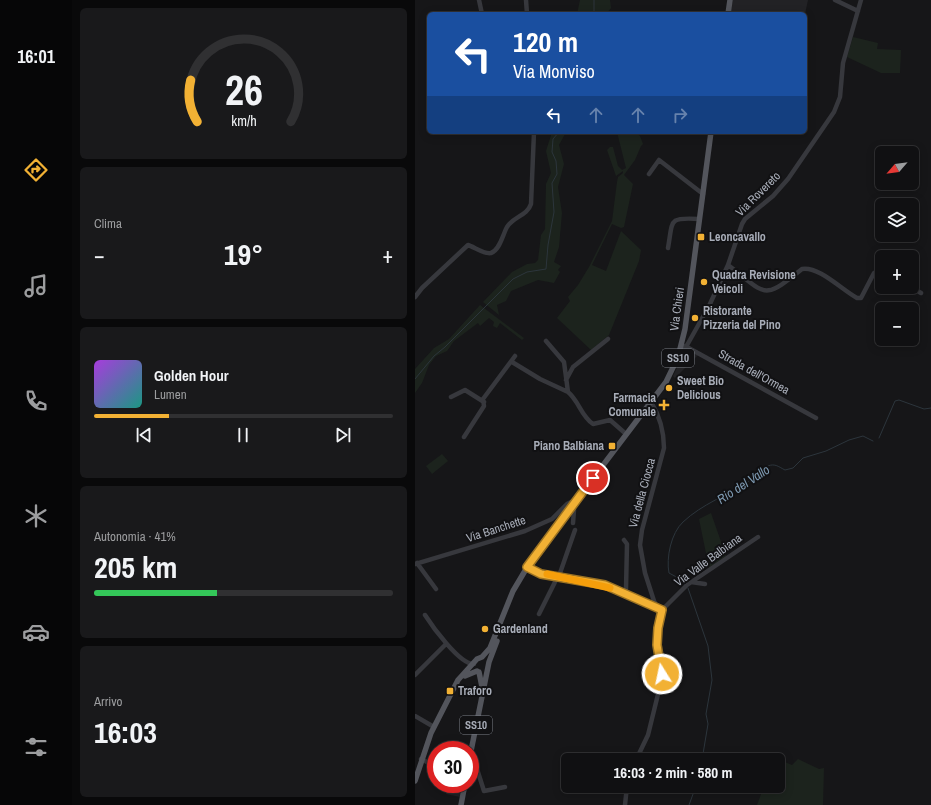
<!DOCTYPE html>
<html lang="it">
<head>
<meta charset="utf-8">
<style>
  :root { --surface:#101012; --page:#19191b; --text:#f1f3f6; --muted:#9c9d9f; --line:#303032; --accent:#f2b134 }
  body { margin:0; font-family:"Archivo Narrow",sans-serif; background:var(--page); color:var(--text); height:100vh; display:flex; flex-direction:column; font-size:15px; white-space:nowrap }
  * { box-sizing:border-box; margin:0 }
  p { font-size:13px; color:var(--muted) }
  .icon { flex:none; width:22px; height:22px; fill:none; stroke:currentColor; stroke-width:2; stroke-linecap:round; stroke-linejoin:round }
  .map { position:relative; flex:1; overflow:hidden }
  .sheet { display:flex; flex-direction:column; gap:8px; padding:8px; background:#09090a; width:343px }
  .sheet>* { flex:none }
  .top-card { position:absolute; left:12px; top:12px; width:380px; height:122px; border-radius:6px; box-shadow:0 2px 10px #0003,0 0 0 1px var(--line); background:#1a4fa0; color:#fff; overflow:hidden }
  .needle { width:26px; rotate:242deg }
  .fabs { position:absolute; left:460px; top:146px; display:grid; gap:8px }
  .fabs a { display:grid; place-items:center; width:44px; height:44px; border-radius:6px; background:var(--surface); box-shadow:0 2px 10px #0003,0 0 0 1px var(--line); font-size:20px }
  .speed { position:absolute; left:12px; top:741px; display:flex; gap:8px; font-size:20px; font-weight:700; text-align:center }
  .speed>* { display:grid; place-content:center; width:52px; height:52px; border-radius:50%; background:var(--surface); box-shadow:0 2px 10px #0003,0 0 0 1px var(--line); line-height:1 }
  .speed .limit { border:6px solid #d22; background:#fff; color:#111 }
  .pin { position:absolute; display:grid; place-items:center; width:34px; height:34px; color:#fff; margin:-17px; border:2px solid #fff; border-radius:50%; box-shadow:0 1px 4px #0007 }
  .me { position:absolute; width:44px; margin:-22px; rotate:350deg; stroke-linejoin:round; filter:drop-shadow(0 0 3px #0008) }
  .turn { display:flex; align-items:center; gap:14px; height:84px; padding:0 20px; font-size:18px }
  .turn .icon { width:52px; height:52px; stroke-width:2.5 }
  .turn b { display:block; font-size:28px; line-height:34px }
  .lanes { display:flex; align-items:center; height:38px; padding:0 20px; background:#0003; justify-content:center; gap:20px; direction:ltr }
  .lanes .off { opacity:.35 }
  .big { font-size:30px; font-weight:700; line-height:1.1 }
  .sheet .widget { flex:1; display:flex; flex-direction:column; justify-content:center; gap:6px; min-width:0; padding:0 14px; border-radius:6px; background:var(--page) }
  .sheet .dial { align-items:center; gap:0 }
  .dial svg { height:104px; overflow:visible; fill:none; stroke:var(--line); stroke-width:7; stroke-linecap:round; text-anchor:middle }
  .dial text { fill:var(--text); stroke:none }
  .song { display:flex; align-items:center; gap:12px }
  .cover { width:48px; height:48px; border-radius:6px; background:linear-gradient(135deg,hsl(280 70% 55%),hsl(170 70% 35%)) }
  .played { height:4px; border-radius:2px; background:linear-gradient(90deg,var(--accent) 25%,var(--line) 25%) }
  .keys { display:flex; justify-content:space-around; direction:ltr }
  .heat { display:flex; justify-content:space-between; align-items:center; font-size:22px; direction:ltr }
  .charge { height:6px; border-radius:3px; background:linear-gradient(90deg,#34c759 41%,var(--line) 0) }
  .trip { position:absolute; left:146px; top:753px; width:224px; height:40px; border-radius:6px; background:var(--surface); box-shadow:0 2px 10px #0003,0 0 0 1px var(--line); font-weight:700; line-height:40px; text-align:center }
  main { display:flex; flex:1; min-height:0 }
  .menu { display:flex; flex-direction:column; width:72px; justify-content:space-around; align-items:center; background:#060607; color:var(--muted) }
  .menu .icon { width:28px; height:28px }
  .menu .on { color:var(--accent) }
  .menu b { font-size:18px; color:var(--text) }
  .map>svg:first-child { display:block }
</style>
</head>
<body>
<main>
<nav class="menu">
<b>16:01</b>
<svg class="icon on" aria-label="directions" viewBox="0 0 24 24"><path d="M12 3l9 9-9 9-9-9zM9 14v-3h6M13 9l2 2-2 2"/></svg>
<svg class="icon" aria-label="music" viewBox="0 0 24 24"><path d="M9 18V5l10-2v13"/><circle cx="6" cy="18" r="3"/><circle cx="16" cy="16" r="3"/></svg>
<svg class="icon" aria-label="phone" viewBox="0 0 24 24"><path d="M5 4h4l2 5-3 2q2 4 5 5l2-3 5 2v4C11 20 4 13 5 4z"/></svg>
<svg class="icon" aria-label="climate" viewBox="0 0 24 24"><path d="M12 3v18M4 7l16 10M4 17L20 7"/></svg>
<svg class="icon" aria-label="car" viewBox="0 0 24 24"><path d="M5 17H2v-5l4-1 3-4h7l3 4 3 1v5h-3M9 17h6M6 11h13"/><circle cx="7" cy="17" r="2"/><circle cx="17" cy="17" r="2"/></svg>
<svg class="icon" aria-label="filters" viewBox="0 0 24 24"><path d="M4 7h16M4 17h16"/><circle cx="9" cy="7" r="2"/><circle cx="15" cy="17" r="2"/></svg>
</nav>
<section class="sheet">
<div class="widget dial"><svg viewBox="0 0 100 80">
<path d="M14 69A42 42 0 1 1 86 69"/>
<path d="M14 69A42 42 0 0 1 9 37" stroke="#f2b134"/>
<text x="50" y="56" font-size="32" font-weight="700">26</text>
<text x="50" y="72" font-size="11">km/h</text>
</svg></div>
<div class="widget"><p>Clima</p>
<div class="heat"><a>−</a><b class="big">19°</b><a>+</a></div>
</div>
<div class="widget">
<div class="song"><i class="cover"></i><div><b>Golden Hour</b><p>Lumen</p></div></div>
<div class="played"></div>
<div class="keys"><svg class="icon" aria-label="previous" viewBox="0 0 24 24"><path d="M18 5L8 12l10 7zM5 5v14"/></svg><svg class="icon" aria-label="pause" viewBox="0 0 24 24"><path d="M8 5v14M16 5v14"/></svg><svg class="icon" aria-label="next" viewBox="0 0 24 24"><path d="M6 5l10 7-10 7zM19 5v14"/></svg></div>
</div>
<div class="widget"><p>Autonomia · 41%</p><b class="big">205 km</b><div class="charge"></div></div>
<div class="widget"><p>Arrivo</p><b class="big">16:03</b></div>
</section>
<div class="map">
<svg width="516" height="805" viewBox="0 0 516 805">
  <rect width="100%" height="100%" fill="#161618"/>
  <path fill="#222225" d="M 318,0 L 393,0 L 390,14 L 315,14 Z
    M 271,349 L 283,355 L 260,378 L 258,376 Z
    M 33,784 L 47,784 L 45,797 L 31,794 Z"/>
  <path fill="#1c231d" d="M 165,0 L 195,0 L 196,8 L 191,14 L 162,14 Z
    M 438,37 L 463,43 L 462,49 L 486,50 L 485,73 L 466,73 L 432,57 Z
    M 137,132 L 149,132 L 150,134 L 144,145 L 149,164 L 143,187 L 147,213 L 144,247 L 139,262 L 146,266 L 143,270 L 145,272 L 139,283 L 123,280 L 96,291 L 91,301 L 82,305 L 84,315 L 68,302 L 97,272 L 112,264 L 120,263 L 123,260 L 126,235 L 130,229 L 131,184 L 136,173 L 131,151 Z
    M 202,132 L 220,132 L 225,136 L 228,144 L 226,146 L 220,160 L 209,175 L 218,184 L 209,227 L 206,228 L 197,224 L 177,265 L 191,271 L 206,231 L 226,250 L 224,261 L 194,335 L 176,350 L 142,318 L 155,301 L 153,297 L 163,285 L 174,267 L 197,221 L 202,182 L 203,177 L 208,173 L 208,171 L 201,176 L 192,150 L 195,147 L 198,147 L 203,166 L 207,170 L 211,168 Z
    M 65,305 L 109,338 L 107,340 L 85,323 L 82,328 L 78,326 L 79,322 L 74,318 L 65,326 L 63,323 L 39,341 L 32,351 L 21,356 L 14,365 L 7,383 L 0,393 L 0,369 L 19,348 L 34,339 Z
    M 27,454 L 33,461 L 17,474 L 11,466 Z
    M 296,513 L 311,556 L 294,568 L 284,519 Z
    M 360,758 L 377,765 L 383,759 L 404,769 L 409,768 L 408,805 L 342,805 L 349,786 L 363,786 L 363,760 L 359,760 Z"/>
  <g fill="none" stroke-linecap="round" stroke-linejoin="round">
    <path stroke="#2c353c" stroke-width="1" d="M 179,14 L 179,0
      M 0,379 L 19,356 L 30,347 L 98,279 L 112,272 L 131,269 L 133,245 L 139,212 L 137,183 L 142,174 L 141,161 L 137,152 L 138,139 L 144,132
      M 464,438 L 480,401 L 484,400 L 509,409 L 516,408
      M 270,585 L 267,580 L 254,573 C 251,558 256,533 268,522 C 287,504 313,495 334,481 C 340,477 346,470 353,466 C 360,463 364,467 370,470 L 378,468 L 388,458 L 411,451 L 434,440 L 448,436 L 458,441
      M 273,588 L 293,646 L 297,680 L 291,714 L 293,724 L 287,760
      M 274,805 L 281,786"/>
    <path stroke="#37383d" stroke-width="4.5" d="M 64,0 L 67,14
      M 111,0 L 112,14
      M 420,0 L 443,11
      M 234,174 L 244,160 L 288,194
      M 253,248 C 258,220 253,217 284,219
      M 313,265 C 352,294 346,302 387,269 C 404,266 427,290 442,298 L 446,298 L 459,273 L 462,271 L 467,271
      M 496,287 L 506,293
      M 0,297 L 7,288 L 53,245 C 59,247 71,255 76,253 C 85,250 88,234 92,227 C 99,216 112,216 116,204 L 119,132
      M 131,341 L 149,362 L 153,392 C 164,401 166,416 178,424 L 195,420 L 211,434
      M 270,346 L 401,418
      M 264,354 L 271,347 L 294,306 L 313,265 L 327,224 L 330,219 L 358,196 L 373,179 L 419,112 L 425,97 L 428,63 L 446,0
      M 97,362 L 125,379 L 153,392
      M 151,380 L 158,367 L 193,339
      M 36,397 L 50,390 L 69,402
      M 236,402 C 244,415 249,432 249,448 L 227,530 L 225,545 L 230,573 L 239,601 L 243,608 L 247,610
      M 49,437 L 69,406 L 68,399 L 100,356
      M 158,523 L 159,510 L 158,503
      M 2,563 L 21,589
      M 0,564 L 110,531 L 137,519 L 152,504 L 160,500
      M 112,567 L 126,573 L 190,585 L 243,608
      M 144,576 L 160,530
      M 276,582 L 290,584
      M 208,594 L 211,589 L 212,544 L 209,540
      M 124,614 L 143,576
      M 10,615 C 17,626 45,665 59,664
      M 0,675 L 31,644
      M 0,716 L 19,727
      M 6,759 L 18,765 L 21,764
      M 221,760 L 233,735 L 246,682 L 246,666 L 242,645 L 243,628 L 247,610 L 272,585 L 343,537
      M 55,766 L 62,769 L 69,791 L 90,787
      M 210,805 L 212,786"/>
    <path stroke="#53555c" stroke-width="5.5" d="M 313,14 L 315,0
      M 64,672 L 67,687
      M 50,676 L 62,671
      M 55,756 L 74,662 L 82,641
      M 0,781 L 16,733 L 43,680 L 62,659 L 67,657 L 75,648 L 98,591 L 117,559 L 251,382 L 263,357 L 270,329 L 296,132
      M 46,805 L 50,784"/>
  </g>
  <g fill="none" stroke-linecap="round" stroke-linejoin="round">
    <g stroke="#9d7322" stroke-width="10">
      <path id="route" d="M 178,478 L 112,567 L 126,574 L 190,585 L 247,610 L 243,628 L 242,645 L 247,674"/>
    </g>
    <use href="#route" stroke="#f2b134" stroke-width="7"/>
    <path stroke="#f59e0b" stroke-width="7" d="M 132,574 L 195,588"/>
  </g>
  <g fill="#f2b134" stroke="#111113" stroke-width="1.5">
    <rect x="282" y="233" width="8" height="8" rx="2"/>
    <circle cx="289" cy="282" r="4"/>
    <circle cx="280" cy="318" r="4"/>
    <circle cx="254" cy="388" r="4"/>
    <path d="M247 399h4v4h4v4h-4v4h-4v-4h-4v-4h4z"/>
    <rect x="193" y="442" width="8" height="8" rx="2"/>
    <circle cx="70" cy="629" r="4"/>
    <rect x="31" y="687" width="8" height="8" rx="2"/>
  </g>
  <g text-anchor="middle" stroke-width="4" stroke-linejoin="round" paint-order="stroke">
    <g fill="#111113" stroke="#7b7e86" stroke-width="1">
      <rect x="247" y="349" width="32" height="18" rx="3"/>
      <rect x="45" y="716" width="32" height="18" rx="3"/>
    </g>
    <g font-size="11" font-weight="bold" fill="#a8adb8">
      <text x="263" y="362">SS10</text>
      <text x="61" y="729">SS10</text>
    </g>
    <g font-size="12" fill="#a8adb8" stroke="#111113">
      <text transform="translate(343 194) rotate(-45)" y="4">Via Rovereto</text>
      <text transform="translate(262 309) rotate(-82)" y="4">Via Chieri</text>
      <text transform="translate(339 372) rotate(29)" y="4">Strada dell'Ormea</text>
      <text transform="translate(227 493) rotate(-75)" y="4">Via della Ciocca</text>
      <text transform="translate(81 529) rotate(-18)" y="4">Via Banchette</text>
      <text transform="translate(293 560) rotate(-36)" y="4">Via Valle Balbiana</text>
    </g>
    <g font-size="12" font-weight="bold" fill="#a8adb8" stroke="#111113" text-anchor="start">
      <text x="294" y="241">Leoncavallo</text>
      <text x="297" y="279">Quadra Revisione<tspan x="297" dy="14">Veicoli</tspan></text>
      <text x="288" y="315">Ristorante<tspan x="288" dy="14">Pizzeria del Pino</tspan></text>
      <text x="262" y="385">Sweet Bio<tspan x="262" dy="14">Delicious</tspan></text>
      <text x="241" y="402" text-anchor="end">Farmacia<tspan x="241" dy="14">Comunale</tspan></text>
      <text x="189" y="450" text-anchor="end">Piano Balbiana</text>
      <text x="78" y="633">Gardenland</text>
      <text x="43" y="695">Traforo</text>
    </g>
    <g font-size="13" font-style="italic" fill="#7f9bb3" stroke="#111113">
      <text transform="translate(328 484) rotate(-33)" y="5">Rio del Vallo</text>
    </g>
  </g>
</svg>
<div class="fabs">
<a><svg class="needle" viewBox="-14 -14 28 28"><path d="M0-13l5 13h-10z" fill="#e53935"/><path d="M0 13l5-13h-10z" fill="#9c9d9f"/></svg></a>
<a><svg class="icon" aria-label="layers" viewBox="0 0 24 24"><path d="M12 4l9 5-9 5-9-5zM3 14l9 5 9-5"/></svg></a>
<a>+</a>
<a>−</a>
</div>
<div class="speed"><div class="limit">30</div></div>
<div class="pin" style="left:178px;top:478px;background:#d93025"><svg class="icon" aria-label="arrive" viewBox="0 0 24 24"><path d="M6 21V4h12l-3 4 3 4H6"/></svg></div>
<svg class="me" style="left:247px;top:674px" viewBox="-20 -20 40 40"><circle r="17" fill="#f2b134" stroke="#fff" stroke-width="3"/><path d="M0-11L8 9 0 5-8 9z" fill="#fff"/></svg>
<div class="trip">16:03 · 2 min · 580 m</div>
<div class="top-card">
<div class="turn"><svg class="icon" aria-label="left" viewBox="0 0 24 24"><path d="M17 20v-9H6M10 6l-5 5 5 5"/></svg><div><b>120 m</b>Via Monviso</div></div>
<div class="lanes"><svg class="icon" aria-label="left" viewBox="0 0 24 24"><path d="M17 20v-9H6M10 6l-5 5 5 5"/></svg><svg class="icon off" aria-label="ahead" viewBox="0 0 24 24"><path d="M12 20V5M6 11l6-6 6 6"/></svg><svg class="icon off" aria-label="ahead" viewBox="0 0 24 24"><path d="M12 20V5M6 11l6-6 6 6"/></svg><svg class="icon off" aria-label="right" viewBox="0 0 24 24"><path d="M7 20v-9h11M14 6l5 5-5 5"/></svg></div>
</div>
</div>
</main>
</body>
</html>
